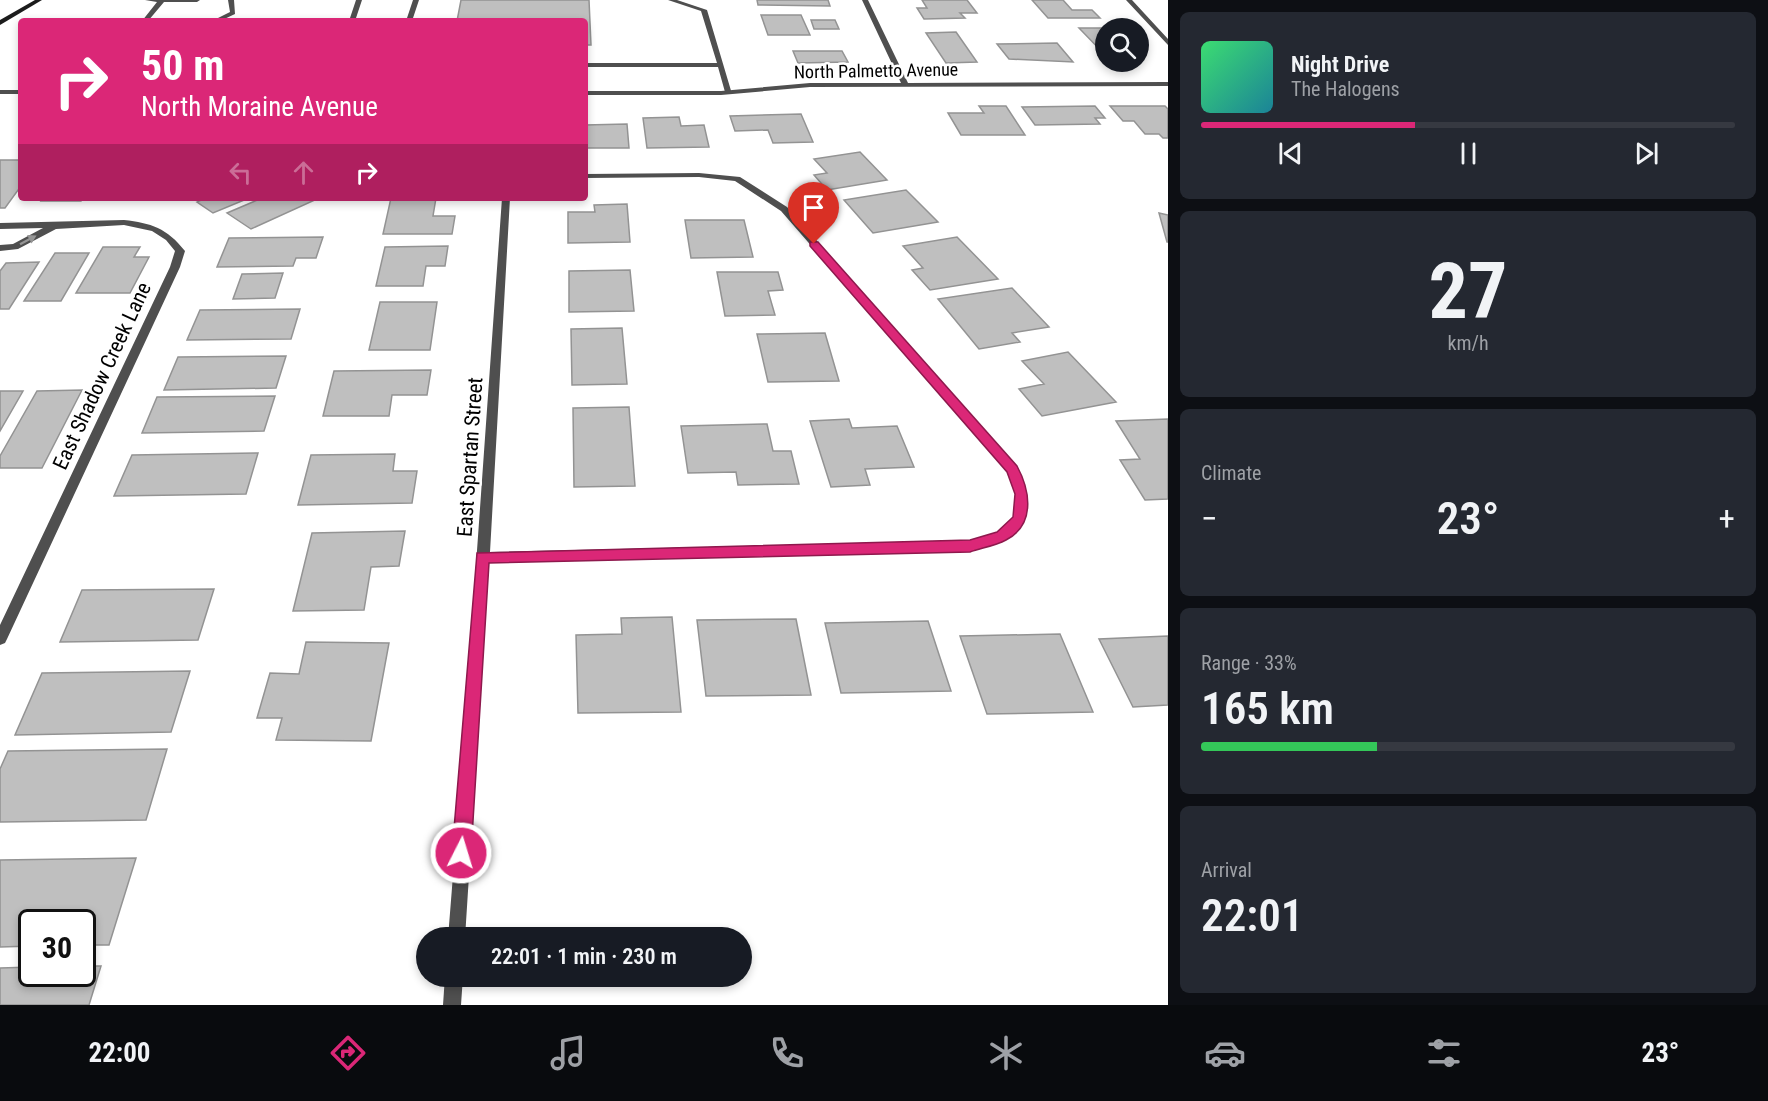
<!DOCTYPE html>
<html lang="en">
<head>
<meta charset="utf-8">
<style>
  :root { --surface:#171b24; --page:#242831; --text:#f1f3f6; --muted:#9ea1a6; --line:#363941; --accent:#db2777 }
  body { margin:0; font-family:"Roboto Condensed",sans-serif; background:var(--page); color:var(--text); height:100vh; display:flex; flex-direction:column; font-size:22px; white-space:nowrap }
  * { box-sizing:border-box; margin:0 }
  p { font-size:20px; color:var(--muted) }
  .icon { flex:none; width:33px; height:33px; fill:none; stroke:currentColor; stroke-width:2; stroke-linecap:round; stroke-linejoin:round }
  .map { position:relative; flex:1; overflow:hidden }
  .details { display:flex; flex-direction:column; gap:12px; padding:12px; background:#0d0f14; width:600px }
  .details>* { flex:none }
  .guide { position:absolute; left:18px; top:18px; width:570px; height:183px; border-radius:6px; box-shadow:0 3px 9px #0003; background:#db2777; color:#fff; overflow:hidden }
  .fabs { position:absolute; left:1095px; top:18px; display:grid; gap:12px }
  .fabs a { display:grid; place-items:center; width:54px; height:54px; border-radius:50%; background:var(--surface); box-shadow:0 3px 9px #0003; font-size:30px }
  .speed { position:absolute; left:18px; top:909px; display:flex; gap:12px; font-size:30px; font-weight:700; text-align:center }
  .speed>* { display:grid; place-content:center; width:78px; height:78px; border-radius:50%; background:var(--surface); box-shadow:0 3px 9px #0003; line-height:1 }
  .speed .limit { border:3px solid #111; border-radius:9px; background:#fff; color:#111 }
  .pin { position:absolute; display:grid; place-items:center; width:51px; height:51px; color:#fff; margin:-62px -26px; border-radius:50% 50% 50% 0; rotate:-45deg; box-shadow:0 0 6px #0007 }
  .pin .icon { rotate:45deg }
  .me { position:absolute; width:66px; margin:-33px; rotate:5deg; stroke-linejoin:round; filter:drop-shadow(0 0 4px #0008) }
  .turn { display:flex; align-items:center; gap:21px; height:126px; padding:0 24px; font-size:27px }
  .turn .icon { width:78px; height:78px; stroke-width:2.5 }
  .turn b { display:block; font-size:42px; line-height:51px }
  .lanes { display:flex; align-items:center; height:57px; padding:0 24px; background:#0003; justify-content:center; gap:30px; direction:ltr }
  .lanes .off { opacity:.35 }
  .big { font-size:45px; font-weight:600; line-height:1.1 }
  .details .card { flex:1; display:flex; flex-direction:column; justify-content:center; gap:9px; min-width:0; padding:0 21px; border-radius:9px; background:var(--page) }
  .details .dial { align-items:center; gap:0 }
  .dial b { font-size:78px; line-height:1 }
  .song { display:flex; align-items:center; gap:18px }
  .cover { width:72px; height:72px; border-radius:9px; background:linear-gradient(135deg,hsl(140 70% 55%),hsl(190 70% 35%)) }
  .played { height:6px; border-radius:3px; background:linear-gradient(90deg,var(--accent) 40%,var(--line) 40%) }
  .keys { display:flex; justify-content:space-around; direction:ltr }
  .heat { display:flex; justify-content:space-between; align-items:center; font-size:33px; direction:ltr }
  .charge { height:9px; border-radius:4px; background:linear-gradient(90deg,#34c759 33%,var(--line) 0) }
  .trip { position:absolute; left:416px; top:927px; width:336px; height:60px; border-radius:30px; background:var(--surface); box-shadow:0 3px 9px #0003; font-weight:600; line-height:60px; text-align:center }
  .menu { display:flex; height:96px; justify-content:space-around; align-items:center; background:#090b0e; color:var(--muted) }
  .menu .icon { width:42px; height:42px }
  .menu .active { color:var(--accent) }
  .menu b { font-size:27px; color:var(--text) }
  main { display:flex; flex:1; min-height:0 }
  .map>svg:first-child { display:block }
</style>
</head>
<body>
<main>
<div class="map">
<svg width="1168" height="1005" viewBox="0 0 1168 1005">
  <rect width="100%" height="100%" fill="#fff"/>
  <path fill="#bfbfbf" stroke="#939393" stroke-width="1.5" d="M 461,0 L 589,0 L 591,45 L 585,45 L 585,21 L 457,21 Z
    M 757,0 L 828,0 L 830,6 L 758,5 Z
    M 922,0 L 967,0 L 977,13 L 960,13 L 965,18 L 924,19 L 917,8 L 927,8 Z
    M 1032,0 L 1063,0 L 1072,10 L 1092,10 L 1100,18 L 1048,18 Z
    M 761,15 L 801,15 L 810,35 L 768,35 Z
    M 811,20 L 835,20 L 839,29 L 814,29 Z
    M 1079,28 L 1112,28 L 1106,28 L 1106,56 Z
    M 956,32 L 977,62 L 946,63 L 926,33 Z
    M 1057,43 L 1073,62 L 1009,59 L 997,44 Z
    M 793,51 L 842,51 L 848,62 L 798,63 Z
    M 979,106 L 1006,106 L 1025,135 L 961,135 L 948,113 L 984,113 Z
    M 1095,106 L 1105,118 L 1095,118 L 1100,124 L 1035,125 L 1022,107 Z
    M 1110,106 L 1165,106 L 1168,109 L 1168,138 L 1163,138 L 1159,134 L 1145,134 L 1134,121 L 1123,121 Z
    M 801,114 L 813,142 L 773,143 L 768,130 L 735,131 L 730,116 Z
    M 679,117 L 681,126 L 704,125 L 709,147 L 647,148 L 643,118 Z
    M 627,124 L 629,148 L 585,148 L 585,125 Z
    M 860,152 L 887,180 L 827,190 L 814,175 L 827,173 L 814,159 Z
    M 0,160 L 21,160 L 21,186 L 5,208 L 0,208 Z
    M 906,190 L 938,222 L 873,233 L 844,200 Z
    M 43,198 L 83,198 L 81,201 L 41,201 Z
    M 205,198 L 249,198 L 213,213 L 197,202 Z
    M 262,198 L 315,198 L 317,199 L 251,229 L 227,213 Z
    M 391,198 L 436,198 L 433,216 L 455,216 L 452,234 L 383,234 Z
    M 627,204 L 630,242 L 568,243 L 568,212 L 595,212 L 594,205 Z
    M 1159,213 L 1168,215 L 1168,242 L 1167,242 Z
    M 685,220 L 744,220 L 753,257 L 691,258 Z
    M 323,237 L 316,258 L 296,258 L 293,266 L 217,267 L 229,238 Z
    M 957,237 L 998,279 L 930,290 L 912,270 L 923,268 L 903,246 Z
    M 448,246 L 445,266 L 426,266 L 423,286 L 376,286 L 385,247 Z
    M 103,247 L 140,247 L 134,257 L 149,257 L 130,293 L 76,293 Z
    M 55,253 L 89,253 L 61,301 L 24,301 Z
    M 39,262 L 9,309 L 0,309 L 0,271 L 6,263 Z
    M 630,270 L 634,311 L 569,312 L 569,271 Z
    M 717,272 L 778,272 L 783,290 L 768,291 L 775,315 L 725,316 Z
    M 283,273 L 275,298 L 233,299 L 242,274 Z
    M 1012,288 L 1049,327 L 1012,333 L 1020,342 L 979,349 L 938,299 Z
    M 380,302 L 437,302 L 430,350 L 369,350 Z
    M 300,309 L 291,339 L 187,340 L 200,310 Z
    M 622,328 L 627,384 L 572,385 L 571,329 Z
    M 825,333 L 839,381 L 768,382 L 757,334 Z
    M 1068,352 L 1116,402 L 1042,416 L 1019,389 L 1044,384 L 1022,361 Z
    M 286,356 L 276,388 L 164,390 L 178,357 Z
    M 431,370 L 427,395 L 392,395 L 389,416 L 323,416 L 334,371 Z
    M 82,390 L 42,468 L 0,468 L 0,456 L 37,391 Z
    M 0,391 L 23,391 L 0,431 Z
    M 275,396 L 264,431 L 142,433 L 157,397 Z
    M 629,407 L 635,486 L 574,487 L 573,408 Z
    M 849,419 L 852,428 L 897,426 L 914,467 L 865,469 L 870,485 L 831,487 L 810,421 Z
    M 1168,419 L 1168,499 L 1145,500 L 1120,460 L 1140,459 L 1116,421 Z
    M 767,424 L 773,451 L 791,451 L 799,484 L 738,485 L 736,472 L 688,473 L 681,426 Z
    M 258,453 L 246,494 L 114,496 L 132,455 Z
    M 395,454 L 393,471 L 417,471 L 412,503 L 298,505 L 311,455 Z
    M 405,531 L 399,566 L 371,567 L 364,610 L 293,611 L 312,533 Z
    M 214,589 L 198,640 L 60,642 L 82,590 Z
    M 672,617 L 681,712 L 578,713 L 576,635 L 622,634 L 621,618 Z
    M 796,619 L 811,695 L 706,696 L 697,620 Z
    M 928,621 L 951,691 L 841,693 L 825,623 Z
    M 1060,634 L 1093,712 L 987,714 L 960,636 Z
    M 1168,636 L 1168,705 L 1133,707 L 1099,639 Z
    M 306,642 L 389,643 L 371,741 L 276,740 L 282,718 L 257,718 L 270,673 L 299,674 Z
    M 190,671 L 171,732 L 15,735 L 42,673 Z
    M 167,749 L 146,820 L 0,822 L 0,769 L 8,751 Z
    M 136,858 L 109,945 L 82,945 L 82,922 L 32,922 L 32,946 L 0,947 L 0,860 Z
    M 82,966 L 101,966 L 89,1005 L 0,1005 L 0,968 L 32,967 L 32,974 L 82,974 Z"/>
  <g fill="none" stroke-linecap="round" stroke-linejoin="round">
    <path fill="#4f4f4f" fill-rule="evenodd" d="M 145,0 L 200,0 L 197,2 L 164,2 L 148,21 L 142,21 L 157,2 Z
      M 228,0 L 234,0 L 235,14 L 220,21 L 212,21 L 230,12 Z
      M 413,0 L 419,0 L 412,21 L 406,21 Z
      M 668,0 L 677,0 L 707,10 L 732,94 L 725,92 L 718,67 L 585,67 L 585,63 L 717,63 L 701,11 Z"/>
    <path fill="#4f4f4f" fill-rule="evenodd" d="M 356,0 L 362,0 L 355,21 L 349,21 Z
      M 862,0 L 868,0 L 908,83 L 1168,82 L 1168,86 L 810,87 L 721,95 L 585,95 L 585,91 L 721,91 L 810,83 L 901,83 Z
      M 1126,0 L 1132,0 L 1168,39 L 1168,45 Z
      M 0,90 L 21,90 L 21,94 L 0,94 Z
      M 699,173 L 740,177 L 787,207 L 1017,467 C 1030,493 1035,521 1007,539 C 997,545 981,547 970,551 L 489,562 L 465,938 L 448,938 L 462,762 L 502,198 L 510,198 L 490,552 L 970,541 L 998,533 L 1014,517 L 1016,494 L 1008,472 L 781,211 L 735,181 L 699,177 L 585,178 L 585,174 Z
      M 124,220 C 151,223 167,228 185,251 L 180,267 L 7,639 L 5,643 L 0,645 L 0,625 L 170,267 L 175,251 L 166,240 L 152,231 L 124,225 L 56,229 L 18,249 L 0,251 L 0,245 L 13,244 L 43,228 L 0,229 L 0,223 Z
      M 445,976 L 463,976 L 461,1005 L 443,1005 Z"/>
    <path fill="#1c1c1c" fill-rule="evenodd" d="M 35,0 L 42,0 L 0,25 L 0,20 Z"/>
  </g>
  <defs><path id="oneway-solid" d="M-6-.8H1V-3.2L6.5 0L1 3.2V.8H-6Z" transform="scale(1.5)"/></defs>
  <use fill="#959595" href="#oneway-solid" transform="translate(28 240) rotate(-28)"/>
  <path fill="#db2777" stroke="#8e194d" stroke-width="1.5" d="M 810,242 L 818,242 L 1017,466 C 1031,492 1035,525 1006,540 C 995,546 981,548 970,552 L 489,563 L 471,853 L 468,860 L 461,862 L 455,860 L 452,853 L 477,553 L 970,540 L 997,532 L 1013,517 L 1015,494 L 1007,472 L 810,246 Z"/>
  <g text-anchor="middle" stroke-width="5" stroke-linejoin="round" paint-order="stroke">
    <g font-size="18" fill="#000" stroke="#fff">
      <text transform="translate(876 71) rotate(-1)" y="6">North Palmetto Avenue</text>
    </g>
    <g font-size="21" fill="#000" stroke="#fff">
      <text transform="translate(102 376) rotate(-65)" y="7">East Shadow Creek Lane</text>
      <text transform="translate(470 457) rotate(-86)" y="7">East Spartan Street</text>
    </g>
  </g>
</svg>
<div class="fabs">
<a><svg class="icon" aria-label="search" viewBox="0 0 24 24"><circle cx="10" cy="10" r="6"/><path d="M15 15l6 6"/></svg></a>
</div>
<div class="speed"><div class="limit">30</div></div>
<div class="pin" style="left:814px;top:244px;background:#d93025"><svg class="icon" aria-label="arrive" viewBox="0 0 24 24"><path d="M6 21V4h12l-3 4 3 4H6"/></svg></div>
<svg class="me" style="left:461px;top:853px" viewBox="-20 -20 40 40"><circle r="17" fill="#db2777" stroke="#fff" stroke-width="3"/><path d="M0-11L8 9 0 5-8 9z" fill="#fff"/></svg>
<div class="trip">22:01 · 1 min · 230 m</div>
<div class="guide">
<div class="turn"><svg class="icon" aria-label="right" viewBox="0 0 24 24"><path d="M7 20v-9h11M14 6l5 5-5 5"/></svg><div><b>50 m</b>North Moraine Avenue</div></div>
<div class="lanes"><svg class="icon off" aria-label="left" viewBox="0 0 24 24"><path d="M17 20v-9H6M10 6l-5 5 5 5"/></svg><svg class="icon off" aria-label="ahead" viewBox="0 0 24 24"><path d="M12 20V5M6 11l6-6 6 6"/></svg><svg class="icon" aria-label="right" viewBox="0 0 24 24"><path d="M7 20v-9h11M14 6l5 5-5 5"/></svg></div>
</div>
</div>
<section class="details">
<div class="card">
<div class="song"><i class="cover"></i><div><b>Night Drive</b><p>The Halogens</p></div></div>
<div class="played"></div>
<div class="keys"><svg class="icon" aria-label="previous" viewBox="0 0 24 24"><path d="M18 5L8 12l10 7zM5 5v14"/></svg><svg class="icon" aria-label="pause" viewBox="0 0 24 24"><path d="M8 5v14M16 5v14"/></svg><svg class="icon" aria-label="next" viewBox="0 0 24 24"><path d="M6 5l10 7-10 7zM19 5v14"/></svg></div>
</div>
<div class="card dial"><b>27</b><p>km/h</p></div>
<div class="card"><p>Climate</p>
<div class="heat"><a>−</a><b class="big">23°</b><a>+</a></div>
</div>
<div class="card"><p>Range · 33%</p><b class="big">165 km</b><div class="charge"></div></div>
<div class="card"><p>Arrival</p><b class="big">22:01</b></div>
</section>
</main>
<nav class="menu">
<b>22:00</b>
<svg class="icon active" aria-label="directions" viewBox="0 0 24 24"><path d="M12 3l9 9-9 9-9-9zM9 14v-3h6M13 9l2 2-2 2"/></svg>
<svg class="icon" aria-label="music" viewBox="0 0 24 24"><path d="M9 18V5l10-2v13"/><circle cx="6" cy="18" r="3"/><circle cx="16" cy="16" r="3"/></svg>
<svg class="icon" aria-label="phone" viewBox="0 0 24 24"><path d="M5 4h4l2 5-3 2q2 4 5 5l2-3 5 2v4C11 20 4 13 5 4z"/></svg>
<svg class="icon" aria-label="climate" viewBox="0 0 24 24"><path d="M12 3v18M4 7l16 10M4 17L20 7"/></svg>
<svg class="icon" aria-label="car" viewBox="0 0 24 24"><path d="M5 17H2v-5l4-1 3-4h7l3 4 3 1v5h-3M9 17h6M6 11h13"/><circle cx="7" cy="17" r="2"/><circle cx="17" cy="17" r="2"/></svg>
<svg class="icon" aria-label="filters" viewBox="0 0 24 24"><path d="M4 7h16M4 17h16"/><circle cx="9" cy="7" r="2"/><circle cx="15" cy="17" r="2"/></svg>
<b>23°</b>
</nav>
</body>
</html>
